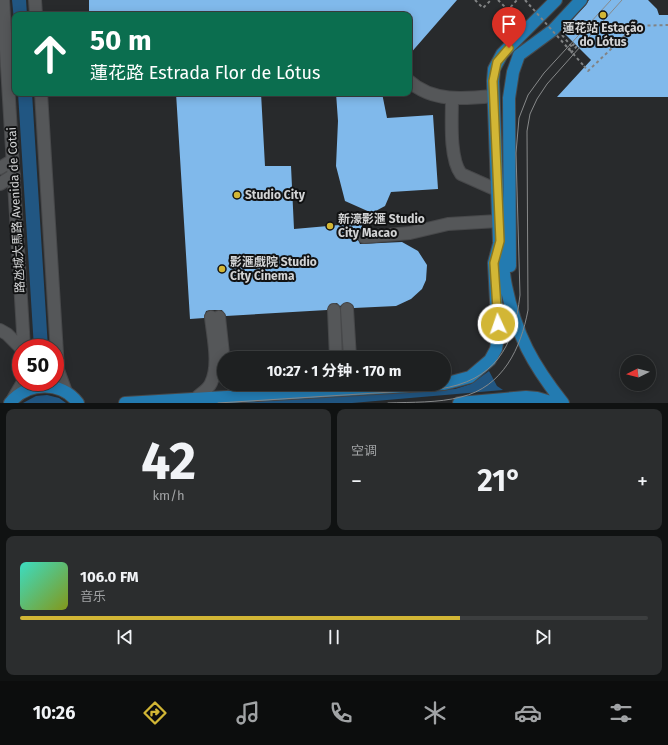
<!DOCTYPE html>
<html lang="zh">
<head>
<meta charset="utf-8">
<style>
  :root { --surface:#1e2021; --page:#2b2d2e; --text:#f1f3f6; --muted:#a1a3a5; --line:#3c3e3f; --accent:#d2b635 }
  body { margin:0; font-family:"Fira Sans","Noto Sans SC",sans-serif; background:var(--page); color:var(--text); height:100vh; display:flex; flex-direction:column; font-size:15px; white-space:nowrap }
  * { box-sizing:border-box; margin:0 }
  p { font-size:13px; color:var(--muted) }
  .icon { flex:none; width:22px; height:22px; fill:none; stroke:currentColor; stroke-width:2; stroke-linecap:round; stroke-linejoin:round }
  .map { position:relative; height:403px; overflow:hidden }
  .side { display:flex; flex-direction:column; gap:6px; padding:6px; background:#101212; flex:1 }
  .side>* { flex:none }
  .guide { position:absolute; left:12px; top:12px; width:400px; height:84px; border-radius:8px; box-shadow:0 2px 10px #0003,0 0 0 1px var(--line); background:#0b6e4f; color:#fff; overflow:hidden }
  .needle { width:26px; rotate:264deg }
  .controls { position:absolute; left:620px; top:355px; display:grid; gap:8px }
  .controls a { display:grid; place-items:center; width:36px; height:36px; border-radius:50%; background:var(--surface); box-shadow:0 2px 10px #0003,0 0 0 1px var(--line); font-size:20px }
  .speed { position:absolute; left:12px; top:339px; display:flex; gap:8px; font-size:20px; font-weight:700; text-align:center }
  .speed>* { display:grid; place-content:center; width:52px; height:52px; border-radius:50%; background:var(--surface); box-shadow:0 2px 10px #0003,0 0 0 1px var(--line); line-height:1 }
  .speed .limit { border:6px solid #d22; background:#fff; color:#111 }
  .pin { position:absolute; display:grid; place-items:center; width:34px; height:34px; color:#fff; margin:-41px -17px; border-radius:50% 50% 50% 0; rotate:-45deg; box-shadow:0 0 4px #0007 }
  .pin .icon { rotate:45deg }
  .me { position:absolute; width:44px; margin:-22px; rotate:357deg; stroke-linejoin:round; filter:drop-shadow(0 0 3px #0008) }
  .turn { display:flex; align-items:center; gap:14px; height:84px; padding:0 12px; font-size:18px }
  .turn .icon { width:52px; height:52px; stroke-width:2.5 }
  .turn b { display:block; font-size:28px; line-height:34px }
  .big { font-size:30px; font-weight:700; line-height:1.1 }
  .side .tile { flex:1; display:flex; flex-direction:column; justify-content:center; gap:6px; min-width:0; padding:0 14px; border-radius:8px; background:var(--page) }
  .side .dial { align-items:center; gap:0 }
  .dial b { font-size:52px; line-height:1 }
  .song { display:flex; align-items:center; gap:12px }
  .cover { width:48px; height:48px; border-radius:6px; background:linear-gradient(135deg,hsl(170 70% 55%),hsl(70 70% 35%)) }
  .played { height:4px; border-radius:2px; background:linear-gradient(90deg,var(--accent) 70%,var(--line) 70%) }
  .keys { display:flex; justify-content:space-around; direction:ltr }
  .heat { display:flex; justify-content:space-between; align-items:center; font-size:22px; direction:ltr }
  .side .tiles { flex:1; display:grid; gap:6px; grid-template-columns:1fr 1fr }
  .tile:last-child { grid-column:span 2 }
  .trip { position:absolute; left:217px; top:351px; width:234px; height:40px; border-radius:20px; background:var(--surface); box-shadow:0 2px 10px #0003,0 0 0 1px var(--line); font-weight:700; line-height:40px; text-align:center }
  .tabs { display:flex; height:64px; justify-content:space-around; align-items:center; background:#0c0d0d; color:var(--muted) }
  .tabs .icon { width:28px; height:28px }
  .tabs .active { color:var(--accent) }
  .tabs b { font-size:18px; color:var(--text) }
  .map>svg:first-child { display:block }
</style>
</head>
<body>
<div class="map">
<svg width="668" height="403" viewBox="0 0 668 403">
  <rect width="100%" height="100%" fill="#282a2c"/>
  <path fill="#215682" d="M 12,0 L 26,0 L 27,15 L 15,15 L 15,30 Z
    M 18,93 L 32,93 L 48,348 L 34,348 Z
    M 489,371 L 497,386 L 503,390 L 352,403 L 209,403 L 455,389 L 471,384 Z
    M 47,395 L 59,398 L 66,403 L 23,403 L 36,396 Z"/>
  <path fill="#80b9eb" d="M 89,0 L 457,0 L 409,55 L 409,15 L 89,15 Z
    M 589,0 L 648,0 L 657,9 L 659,15 L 668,15 L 668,97 L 557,97 L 591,60 L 562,31 L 586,5 Z
    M 176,93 L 261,93 L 265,166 L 291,166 L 294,229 L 362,223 L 362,230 L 357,234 L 357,237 L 360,244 L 402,242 L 418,251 L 427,265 L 426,280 L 422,289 L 411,299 L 396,306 L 354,308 L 353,305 L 347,302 L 340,306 L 337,303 L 330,304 L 327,310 L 226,316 L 222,310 L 210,310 L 206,311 L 204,318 L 190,319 Z
    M 336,93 L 382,93 L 387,118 L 433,115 L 438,189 L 391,192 L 385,206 L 372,213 L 345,201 L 336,166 L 338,121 Z"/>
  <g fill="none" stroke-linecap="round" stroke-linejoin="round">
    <g stroke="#47484a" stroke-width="14">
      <path id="minor" d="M 3,0 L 24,348
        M 35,0 L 36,15
        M 409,81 C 432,102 464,99 493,96
        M 41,93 L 58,370 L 66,392
        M 452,98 C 452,118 449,158 461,174 L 497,190
        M 0,168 L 13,160
        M 0,184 L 14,175
        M 364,237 L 410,233 L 448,224 L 498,221
        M 347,309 L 350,358
        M 334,310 L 336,358
        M 219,317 L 224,363
        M 0,330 L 7,334 L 21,348
        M 233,384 L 244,396
        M 13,399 L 23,382
        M 195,399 C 200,394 208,390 211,383 C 220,365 213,337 211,317"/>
    </g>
    <g stroke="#47484a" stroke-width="14">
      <path id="major" d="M 556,0 L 502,54 L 494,69 L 493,81 L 499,241 C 503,256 503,272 506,286 C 516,335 533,365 563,403
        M 510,266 L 509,98 L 513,72 L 519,55 L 553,30 L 581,0
        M 444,384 L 470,377 L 490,360 L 496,349 L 498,337 L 494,263 L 499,244
        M 10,403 C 27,382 61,380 78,403
        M 125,403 L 443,384
        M 459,403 L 526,397 L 537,398 L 554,403"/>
    </g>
    <path stroke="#818384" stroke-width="2" stroke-dasharray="3 3" stroke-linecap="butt" d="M 475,0 L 483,8 L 491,0
      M 498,0 L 508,10 L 517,0
      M 562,35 L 572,47
      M 568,50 L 575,43
      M 571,53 L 577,46
      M 584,66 L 588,71 L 635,26 L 668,25"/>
    <use href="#minor" stroke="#555759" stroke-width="12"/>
    <use href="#major" stroke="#237bb1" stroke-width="12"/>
    <path stroke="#87898a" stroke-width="1" d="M 218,403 L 439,389 C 494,381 514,348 520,295 L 516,153 L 519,118 L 528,95 L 544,73 L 611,0
      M 388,403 C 412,402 438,403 461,397 C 503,387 521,348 528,310 L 527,131 L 530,114 L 537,99 L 547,84 L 622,0"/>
    <path stroke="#818384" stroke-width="2" stroke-dasharray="3 3" stroke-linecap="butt" d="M 525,0 L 584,66"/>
  </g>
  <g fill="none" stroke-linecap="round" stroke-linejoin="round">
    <g stroke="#887622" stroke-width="10">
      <path id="route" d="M 498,324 L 494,263 L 500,241 L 493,81 L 497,62 L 509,48"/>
    </g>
    <use href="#route" stroke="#d2b635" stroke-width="7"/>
  </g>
  <g fill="#d2b635" stroke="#111213" stroke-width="1.5">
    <circle cx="603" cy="15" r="4"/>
    <circle cx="237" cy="195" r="4"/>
    <circle cx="330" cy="226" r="4"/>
    <circle cx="222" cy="269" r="4"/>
  </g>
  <g text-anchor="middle" stroke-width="4" stroke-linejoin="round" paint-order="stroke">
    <g font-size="12" font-weight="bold" fill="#d3d4d5" stroke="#111213" text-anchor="start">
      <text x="603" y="32" text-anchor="middle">蓮花站 Estação<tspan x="603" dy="14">do Lótus</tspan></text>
      <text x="245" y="199">Studio City</text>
      <text x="338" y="223">新濠影滙 Studio<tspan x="338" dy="14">City Macao</tspan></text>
      <text x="230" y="266">影滙戲院 Studio<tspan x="230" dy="14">City Cinema</tspan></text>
    </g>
    <g font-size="12" fill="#d3d4d5" stroke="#111213">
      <text transform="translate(16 210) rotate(-93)" y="4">路氹城大馬路 Avenida de Cotai</text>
    </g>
  </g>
</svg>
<div class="controls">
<a><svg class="needle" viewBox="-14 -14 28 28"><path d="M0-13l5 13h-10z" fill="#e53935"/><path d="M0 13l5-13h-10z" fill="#a1a3a5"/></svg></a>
</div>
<div class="speed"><div class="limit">50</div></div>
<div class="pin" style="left:509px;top:48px;background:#d93025"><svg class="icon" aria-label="arrive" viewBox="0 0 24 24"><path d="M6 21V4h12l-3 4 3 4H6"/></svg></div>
<svg class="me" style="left:498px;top:324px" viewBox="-20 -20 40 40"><circle r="17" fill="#d2b635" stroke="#fff" stroke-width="3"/><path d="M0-11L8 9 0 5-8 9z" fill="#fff"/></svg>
<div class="trip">10:27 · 1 分钟 · 170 m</div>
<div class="guide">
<div class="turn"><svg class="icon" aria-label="ahead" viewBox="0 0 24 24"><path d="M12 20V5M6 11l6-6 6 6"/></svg><div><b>50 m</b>蓮花路 Estrada Flor de Lótus</div></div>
</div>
</div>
<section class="side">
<div class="tiles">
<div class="tile dial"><b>42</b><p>km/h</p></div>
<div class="tile"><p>空调</p>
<div class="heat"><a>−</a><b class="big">21°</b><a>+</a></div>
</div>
<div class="tile">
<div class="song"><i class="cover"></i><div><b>106.0 FM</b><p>音乐</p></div></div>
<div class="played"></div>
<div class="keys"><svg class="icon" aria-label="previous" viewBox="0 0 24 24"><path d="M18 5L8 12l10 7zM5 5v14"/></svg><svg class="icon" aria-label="pause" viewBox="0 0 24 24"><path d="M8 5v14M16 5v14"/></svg><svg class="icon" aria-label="next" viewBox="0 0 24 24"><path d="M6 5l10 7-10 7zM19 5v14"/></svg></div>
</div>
</div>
</section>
<nav class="tabs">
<b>10:26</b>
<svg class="icon active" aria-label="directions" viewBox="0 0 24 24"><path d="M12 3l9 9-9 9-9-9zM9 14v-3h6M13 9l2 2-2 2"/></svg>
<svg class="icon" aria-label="music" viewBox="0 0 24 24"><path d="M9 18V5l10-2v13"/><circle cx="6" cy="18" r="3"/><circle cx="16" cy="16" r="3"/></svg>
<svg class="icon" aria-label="phone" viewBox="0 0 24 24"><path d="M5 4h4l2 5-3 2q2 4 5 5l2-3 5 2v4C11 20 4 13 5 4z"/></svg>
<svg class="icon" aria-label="climate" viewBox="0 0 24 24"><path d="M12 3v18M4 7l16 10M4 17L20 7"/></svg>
<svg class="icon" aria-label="car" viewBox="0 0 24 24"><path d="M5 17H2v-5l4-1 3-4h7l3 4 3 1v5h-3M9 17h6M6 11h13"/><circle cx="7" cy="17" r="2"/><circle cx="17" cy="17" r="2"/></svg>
<svg class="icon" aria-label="filters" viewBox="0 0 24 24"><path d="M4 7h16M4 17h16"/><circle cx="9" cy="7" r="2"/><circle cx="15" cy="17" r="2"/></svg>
</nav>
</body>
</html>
